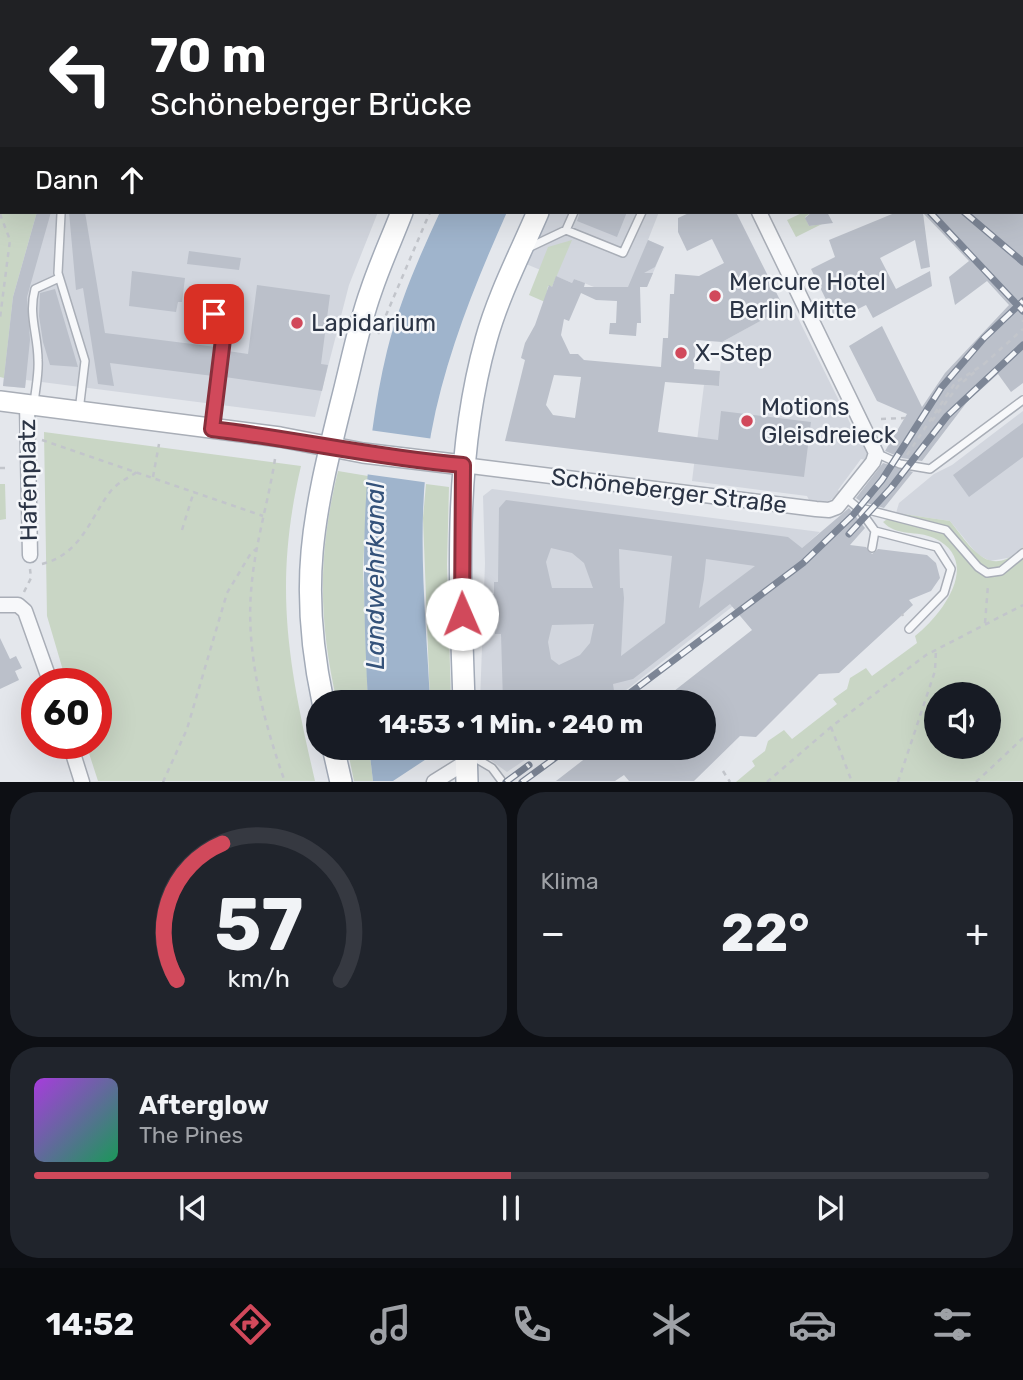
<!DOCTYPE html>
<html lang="de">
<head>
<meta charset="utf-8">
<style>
  :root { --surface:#171b24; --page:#20242c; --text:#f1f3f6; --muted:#9ea1a6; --line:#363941; --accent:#d1495b }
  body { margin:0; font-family:Rubik,sans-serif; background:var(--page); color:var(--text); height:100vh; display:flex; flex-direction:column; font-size:26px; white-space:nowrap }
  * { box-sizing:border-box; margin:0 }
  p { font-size:23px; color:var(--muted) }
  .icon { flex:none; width:38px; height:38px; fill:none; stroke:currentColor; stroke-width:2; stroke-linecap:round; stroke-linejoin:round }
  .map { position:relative; height:782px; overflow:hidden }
  .details { display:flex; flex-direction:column; gap:10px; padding:10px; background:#0d0f14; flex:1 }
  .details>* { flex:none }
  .banner { position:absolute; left:0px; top:0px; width:1024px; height:214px; box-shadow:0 7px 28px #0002; background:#202124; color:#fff; overflow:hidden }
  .controls { position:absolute; left:924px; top:682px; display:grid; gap:14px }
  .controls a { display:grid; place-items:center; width:77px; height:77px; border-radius:50%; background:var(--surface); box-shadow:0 7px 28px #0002; font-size:35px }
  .speed { position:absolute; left:21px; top:668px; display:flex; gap:14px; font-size:35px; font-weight:700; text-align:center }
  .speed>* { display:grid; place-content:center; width:91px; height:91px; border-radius:50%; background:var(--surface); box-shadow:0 7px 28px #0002; line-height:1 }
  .speed .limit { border:10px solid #d22; background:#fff; color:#111 }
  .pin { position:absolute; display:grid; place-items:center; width:60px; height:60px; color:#fff; margin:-30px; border-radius:14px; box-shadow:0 4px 10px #0006 }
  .me { position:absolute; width:77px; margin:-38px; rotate:359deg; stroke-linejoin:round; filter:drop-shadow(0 0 5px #0008) }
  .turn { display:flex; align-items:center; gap:24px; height:147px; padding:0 35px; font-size:32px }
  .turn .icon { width:91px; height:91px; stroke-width:2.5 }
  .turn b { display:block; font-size:49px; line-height:60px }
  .then { display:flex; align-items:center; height:66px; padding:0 35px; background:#0003; gap:14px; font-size:26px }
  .big { font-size:52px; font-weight:700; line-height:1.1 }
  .details .card { flex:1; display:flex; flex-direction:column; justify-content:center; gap:10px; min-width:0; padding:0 24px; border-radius:28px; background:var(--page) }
  .details .dial { align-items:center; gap:0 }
  .dial svg { height:182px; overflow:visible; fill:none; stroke:var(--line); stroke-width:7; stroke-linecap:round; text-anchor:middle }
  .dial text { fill:var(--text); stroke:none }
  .song { display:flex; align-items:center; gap:21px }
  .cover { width:84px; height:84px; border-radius:10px; background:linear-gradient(135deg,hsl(280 70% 55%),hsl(150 70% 35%)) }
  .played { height:7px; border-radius:4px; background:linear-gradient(90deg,var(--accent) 50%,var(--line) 50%) }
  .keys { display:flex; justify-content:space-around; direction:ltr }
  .heat { display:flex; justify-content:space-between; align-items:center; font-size:38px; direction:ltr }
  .details .tiles { flex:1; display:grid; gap:10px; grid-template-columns:1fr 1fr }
  .card:last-child { grid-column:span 2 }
  .trip { position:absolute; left:306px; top:690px; width:410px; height:70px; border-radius:35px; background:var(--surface); box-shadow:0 7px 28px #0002; font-weight:700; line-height:70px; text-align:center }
  .tab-bar { display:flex; height:112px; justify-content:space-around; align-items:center; background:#090b0e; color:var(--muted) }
  .tab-bar .icon { width:49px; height:49px }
  .tab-bar .current { color:var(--accent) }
  .tab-bar b { font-size:32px; color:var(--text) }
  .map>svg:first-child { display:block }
</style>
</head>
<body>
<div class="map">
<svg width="1023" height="782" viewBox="0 0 1023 782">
  <rect width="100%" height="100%" fill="#e4e7ec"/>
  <path fill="#d2d6de" d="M 215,0 L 464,0 L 213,2 Z
    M 766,0 L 1023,0 L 1023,27 L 1022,2 Z
    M 37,212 L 378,212 L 349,285 L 315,417 L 26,380 L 25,388 L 3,386 L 13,297 Z
    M 549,212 L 659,212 L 648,240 L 664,247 L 647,287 L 594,287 L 574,279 L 572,283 L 526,264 Z
    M 791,304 L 856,435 L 860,434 L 869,450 L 869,456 L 865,460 L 861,459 L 838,490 L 841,493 L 837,497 L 826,502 L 809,500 L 807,496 L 692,481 L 704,385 L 719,386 L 722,342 Z
    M 1023,411 L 1023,547 L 1013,557 L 990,561 L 977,554 L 950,521 L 896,513 L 899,503 L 934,474 L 952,465 Z
    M 492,489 L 820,532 L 770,577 L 611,702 L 480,702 L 485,563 L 483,496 Z
    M 478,747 L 544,747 L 507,772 L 478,751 Z"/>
  <path fill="#c9d6c5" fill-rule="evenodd" d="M 37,0 L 215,0 L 32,2 Z
    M 2,13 L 2,122 L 0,123 L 0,14 Z
    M 0,168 L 2,212 L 37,212 L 13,297 L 4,378 L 0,377 Z
    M 804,212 L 812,212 L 805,217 L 809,226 L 822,224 L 796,237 L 787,220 Z
    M 572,240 L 552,287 L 548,286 L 545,302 L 529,295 L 548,247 Z
    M 44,432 L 301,466 C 273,586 288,663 315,781 L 98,781 L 86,744 L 96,744 L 96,684 L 67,684 L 47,616 Z
    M 338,471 L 368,476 L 363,569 L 368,702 L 337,702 C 318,619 318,553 338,471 Z
    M 0,484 L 5,484 L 6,519 L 0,520 Z
    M 426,484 L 449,487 L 447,564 L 451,702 L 430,702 L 423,518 Z
    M 896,513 L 950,521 C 971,547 989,581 1023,547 L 1023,781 L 736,782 L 755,766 L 752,761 L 765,751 L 768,741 L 784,730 L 792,739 L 837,704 L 833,699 L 847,689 L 850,678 L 866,668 L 872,676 L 917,643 L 915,636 C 942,615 983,561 934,538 C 917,530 897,537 883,522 ZM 936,695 L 989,695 L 989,747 L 936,747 Z
    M 347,747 L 369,747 L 373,781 L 354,781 Z"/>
  <path fill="#9fb4cc" d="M 440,212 L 507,212 C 475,284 445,357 431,434 C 415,521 426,614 430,702 L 368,702 C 362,584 359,467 387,351 C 399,303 419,257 440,212 Z
    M 369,747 L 437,747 L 437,781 L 373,781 Z"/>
  <path fill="#e4e7ec" d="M 369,430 L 434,439 L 430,483 L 365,474 Z
    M 437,752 L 441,782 L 393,781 Z"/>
  <path fill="#bbc0ca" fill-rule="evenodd" d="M 37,212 L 51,212 L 27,297 L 30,340 L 25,388 L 3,386 L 13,297 Z
    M 69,212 L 85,212 L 105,333 L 216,347 L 213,376 L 110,363 L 114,386 L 98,384 L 83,288 L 76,290 Z
    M 580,212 L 627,212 L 617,237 L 577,221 Z
    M 691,212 L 736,212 L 784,308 L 722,342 L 696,340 L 694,369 L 720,371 L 719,386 L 665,382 L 658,432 L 718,440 L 721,411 L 811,422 L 804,477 L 505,441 L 525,360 L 521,358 L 525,343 L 535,325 L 549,285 L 552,287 L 556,276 L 572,283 L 574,279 L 585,283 L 584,287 L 628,287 L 648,240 L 664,247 L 655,267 L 644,273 L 653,273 L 647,287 L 640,287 L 641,323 L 637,323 L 636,336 L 609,334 L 610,323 L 616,323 L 617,301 L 596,300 L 581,293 L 569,321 L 564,319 L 561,335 L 570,354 L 578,354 L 584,360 L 661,367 L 663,338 L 668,338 L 670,294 L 674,294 L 675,274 L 699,276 L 724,263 L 712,239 L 687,251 L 678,232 L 678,218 ZM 554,375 L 581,377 L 575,418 L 553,415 L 546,405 Z
    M 812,212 L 827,212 L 833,223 L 809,226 L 805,218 Z
    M 897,212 L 1023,212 L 1023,383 L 1011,392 L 998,374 L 967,402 L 922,461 L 902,458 L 885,451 L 907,414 L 877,401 L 849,346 L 882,326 L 922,407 L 945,373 L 1009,305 L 987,281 L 955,305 L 949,277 L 969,261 L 923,213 L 930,267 L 921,269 L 915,240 L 880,258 L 896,289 L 930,271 L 932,286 L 873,318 L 866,305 L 836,320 L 811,269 L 835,257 L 829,240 Z
    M 189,251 L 241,258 L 239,270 L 187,264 Z
    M 132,271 L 185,278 L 182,302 L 178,302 L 176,312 L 129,306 Z
    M 257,285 L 330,295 L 321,364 L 328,365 L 322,391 L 225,377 L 228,351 L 248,354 Z
    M 55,289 L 78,367 L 50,365 L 43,342 L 39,316 L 40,293 Z
    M 1023,423 L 1023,457 L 969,497 L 953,475 Z
    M 883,463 L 913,472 L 884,508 L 860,501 L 856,498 Z
    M 506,500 L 788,537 L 802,548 L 849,508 L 865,528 L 850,545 L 866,547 L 872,554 L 878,549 L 927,555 L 936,563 L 940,578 L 931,591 L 909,600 L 913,605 L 839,673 L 819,674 L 756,737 L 740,736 L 694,781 L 629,781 L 624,775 L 615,781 L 556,781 L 600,747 L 704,747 L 704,702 L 660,702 L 752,630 L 730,604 L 633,679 L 613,684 L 615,698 L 592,702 L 503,702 L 501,634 L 495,634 L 495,622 L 492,622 L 491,594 L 494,594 L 494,582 L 498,582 L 499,508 ZM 551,548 L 572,553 L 584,563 L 593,588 L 552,588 L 546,562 ZM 619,549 L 672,556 L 665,623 L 621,656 L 624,598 L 623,588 L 620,588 ZM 706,559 L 755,566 L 699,608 L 704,579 ZM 594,624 L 590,643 L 580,655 L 559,665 L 551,659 L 548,642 L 552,625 Z
    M 0,638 L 10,659 L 16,656 L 22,668 L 15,671 L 19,680 L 0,689 Z"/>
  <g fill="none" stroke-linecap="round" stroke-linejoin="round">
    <g stroke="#a9aeb7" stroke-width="10">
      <path id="lane" d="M 61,214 L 58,273 L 85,361 L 79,411
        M 566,230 L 623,253 L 642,212
        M 528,248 L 566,230 L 574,212
        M 34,405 C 35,390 39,375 38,360 C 38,335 28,315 35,289 L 59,278
        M 213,428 L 224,331 L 214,314
        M 876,453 L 900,464 L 930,469 L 1023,400
        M 846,498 L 857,507 L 946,530 L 978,567 L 987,573 L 1001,571 L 1023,553
        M 860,510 L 875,531 L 937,547 L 951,569 L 944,593 L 909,629
        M 872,548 L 875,531
        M 470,755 L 492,768 L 501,780"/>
    </g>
    <g stroke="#a9aeb7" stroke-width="17">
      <path id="street" d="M 643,0 L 657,2
        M 27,404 L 30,555
        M 463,465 L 816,509 L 829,510 L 837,507 L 873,462 L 876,453 L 759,212
        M 0,605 L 18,605 L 25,611 L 51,684
        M 70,744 L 82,782
        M 434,782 L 466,762"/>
    </g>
    <g stroke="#a9aeb7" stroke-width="22">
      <path id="secondary" d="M 0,401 L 280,437 L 363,453 L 463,465"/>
    </g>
    <g stroke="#a3abb8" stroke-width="24">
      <path id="primary" d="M 487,2 L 488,0
        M 617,2 L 618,0
        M 323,702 C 298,585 313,516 341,404 C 351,366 358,327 371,291 C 380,264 392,238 402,212
        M 464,702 C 460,581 453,458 486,340 C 498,296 520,254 538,212
        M 333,747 L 341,782
        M 466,747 L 467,782"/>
    </g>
    <path stroke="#c2c5cb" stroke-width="2.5" stroke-dasharray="5 5" stroke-linecap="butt" d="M 7,2 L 11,0
      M 154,2 L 155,0
      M 515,2 L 516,0
      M 0,4 L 2,4
      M 0,75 L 2,74
      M 0,214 L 10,240 L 0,318
      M 1023,320 L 1023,322
      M 378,334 L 430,212
      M 984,364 L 1023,329
      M 881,419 L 905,418
      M 932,421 L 958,386 L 976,371
      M 42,440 L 263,516
      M 907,455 L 955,383 L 984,364
      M 275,459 C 268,504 254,547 251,592 C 246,654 264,723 285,782
      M 0,468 L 9,468
      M 153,477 L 159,444
      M 868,500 L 882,483 L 883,474
      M 182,530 L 194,491
      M 42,564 C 81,554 89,520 110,492 C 117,483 128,478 137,472
      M 24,592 L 31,578 L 30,569
      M 902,614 L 903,616
      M 985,623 L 988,585
      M 831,727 L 852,782
      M 723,771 L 730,782
      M 163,782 L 187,729 L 227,593 L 251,553 L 256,549
      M 767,782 L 831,727 L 926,655 L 1023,605
      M 898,782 L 935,671 L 936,649
      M 976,782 L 1023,738"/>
    <use href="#lane" stroke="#f7f8fa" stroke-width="7"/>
    <use href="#street" stroke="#f7f8fa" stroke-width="14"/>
    <use href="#secondary" stroke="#fff" stroke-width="19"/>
    <use href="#primary" stroke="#fff" stroke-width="21"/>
    <g stroke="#7d8696" stroke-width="7">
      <path id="rail" d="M 777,0 L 778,2
        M 930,212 L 1023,311
        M 964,212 L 1023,262
        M 849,534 L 891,488 L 947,416 L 1023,345
        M 618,702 L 803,563 L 853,515 L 882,480 L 941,388 L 984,338 L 1023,301
        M 506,782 L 529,765
        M 522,782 L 570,747"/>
    </g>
    <use href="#rail" stroke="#f4f6f9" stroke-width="4.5" stroke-dasharray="13" stroke-linecap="butt"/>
  </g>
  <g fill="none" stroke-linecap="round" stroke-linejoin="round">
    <g stroke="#882f3b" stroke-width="18">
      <path id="route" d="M 214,314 L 224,331 L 212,429 C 296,439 378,458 463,465 L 462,614"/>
    </g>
    <use href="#route" stroke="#d1495b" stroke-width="12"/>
  </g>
  <g fill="#d1495b" stroke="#f4f6f9" stroke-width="2.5">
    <circle cx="715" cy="296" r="7"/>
    <circle cx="297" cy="323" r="7"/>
    <circle cx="681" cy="353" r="7"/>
    <circle cx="747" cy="421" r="7"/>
  </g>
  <g text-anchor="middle" stroke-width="5" stroke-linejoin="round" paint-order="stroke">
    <g font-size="24" fill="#2b3445" stroke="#f4f6f9" text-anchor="start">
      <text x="729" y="290">Mercure Hotel<tspan x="729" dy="28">Berlin Mitte</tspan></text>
      <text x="311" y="331">Lapidarium</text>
      <text x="695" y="361">X-Step</text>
      <text x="761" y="415">Motions<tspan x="761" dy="28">Gleisdreieck</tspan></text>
    </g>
    <g font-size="24" fill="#2b3445" stroke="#f4f6f9">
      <text transform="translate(28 480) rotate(-91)" y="8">Hafenplatz</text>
      <text transform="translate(669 491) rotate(7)" y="8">Schöneberger Straße</text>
    </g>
    <g font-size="26" font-style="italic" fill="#34527a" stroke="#f4f6f9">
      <text transform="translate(375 576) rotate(-90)" y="9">Landwehrkanal</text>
    </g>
  </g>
</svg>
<div class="controls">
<a><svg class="icon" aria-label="sound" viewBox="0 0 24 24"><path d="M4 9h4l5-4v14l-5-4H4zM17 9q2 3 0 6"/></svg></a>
</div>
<div class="speed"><div class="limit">60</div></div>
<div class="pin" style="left:214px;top:314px;background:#d93025"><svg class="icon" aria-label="arrive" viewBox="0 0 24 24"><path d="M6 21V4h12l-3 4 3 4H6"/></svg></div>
<svg class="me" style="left:462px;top:614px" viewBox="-20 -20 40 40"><circle r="19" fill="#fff"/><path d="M0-13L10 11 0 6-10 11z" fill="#d1495b"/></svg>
<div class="trip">14:53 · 1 Min. · 240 m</div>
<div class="banner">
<div class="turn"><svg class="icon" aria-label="left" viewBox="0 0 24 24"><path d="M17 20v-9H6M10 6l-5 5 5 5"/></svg><div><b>70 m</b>Schöneberger Brücke</div></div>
<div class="then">Dann<svg class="icon" aria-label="ahead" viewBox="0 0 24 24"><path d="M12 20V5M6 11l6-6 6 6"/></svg></div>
</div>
</div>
<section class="details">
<div class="tiles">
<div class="card dial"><svg viewBox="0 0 100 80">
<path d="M14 69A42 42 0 1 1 86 69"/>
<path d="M14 69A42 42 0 0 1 34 9" stroke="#d1495b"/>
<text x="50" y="56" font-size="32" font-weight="700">57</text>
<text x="50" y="72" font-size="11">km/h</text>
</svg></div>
<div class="card"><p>Klima</p>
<div class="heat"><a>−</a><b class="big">22°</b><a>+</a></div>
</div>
<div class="card">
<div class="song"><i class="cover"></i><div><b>Afterglow</b><p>The Pines</p></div></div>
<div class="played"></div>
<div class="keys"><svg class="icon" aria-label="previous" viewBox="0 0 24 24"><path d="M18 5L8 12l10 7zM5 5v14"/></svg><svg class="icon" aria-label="pause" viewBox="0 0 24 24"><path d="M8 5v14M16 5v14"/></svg><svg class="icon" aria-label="next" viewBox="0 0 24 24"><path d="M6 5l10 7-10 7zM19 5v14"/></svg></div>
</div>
</div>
</section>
<nav class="tab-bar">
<b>14:52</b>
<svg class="icon current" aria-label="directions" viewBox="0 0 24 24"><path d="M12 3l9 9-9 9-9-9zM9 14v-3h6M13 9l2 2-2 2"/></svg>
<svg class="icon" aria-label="music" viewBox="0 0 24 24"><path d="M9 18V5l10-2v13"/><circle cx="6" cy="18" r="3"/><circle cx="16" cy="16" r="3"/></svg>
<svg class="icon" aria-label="phone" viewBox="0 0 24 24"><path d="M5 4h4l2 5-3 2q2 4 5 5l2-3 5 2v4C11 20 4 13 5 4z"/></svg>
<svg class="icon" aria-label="climate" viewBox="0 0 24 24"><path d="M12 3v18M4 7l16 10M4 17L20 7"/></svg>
<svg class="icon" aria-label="car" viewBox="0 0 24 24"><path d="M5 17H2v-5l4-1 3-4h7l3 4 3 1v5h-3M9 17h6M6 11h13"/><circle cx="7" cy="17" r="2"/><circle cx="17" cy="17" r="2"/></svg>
<svg class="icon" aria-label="filters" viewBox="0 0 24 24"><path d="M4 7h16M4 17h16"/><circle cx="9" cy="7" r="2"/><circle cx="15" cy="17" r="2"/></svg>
</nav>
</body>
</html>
